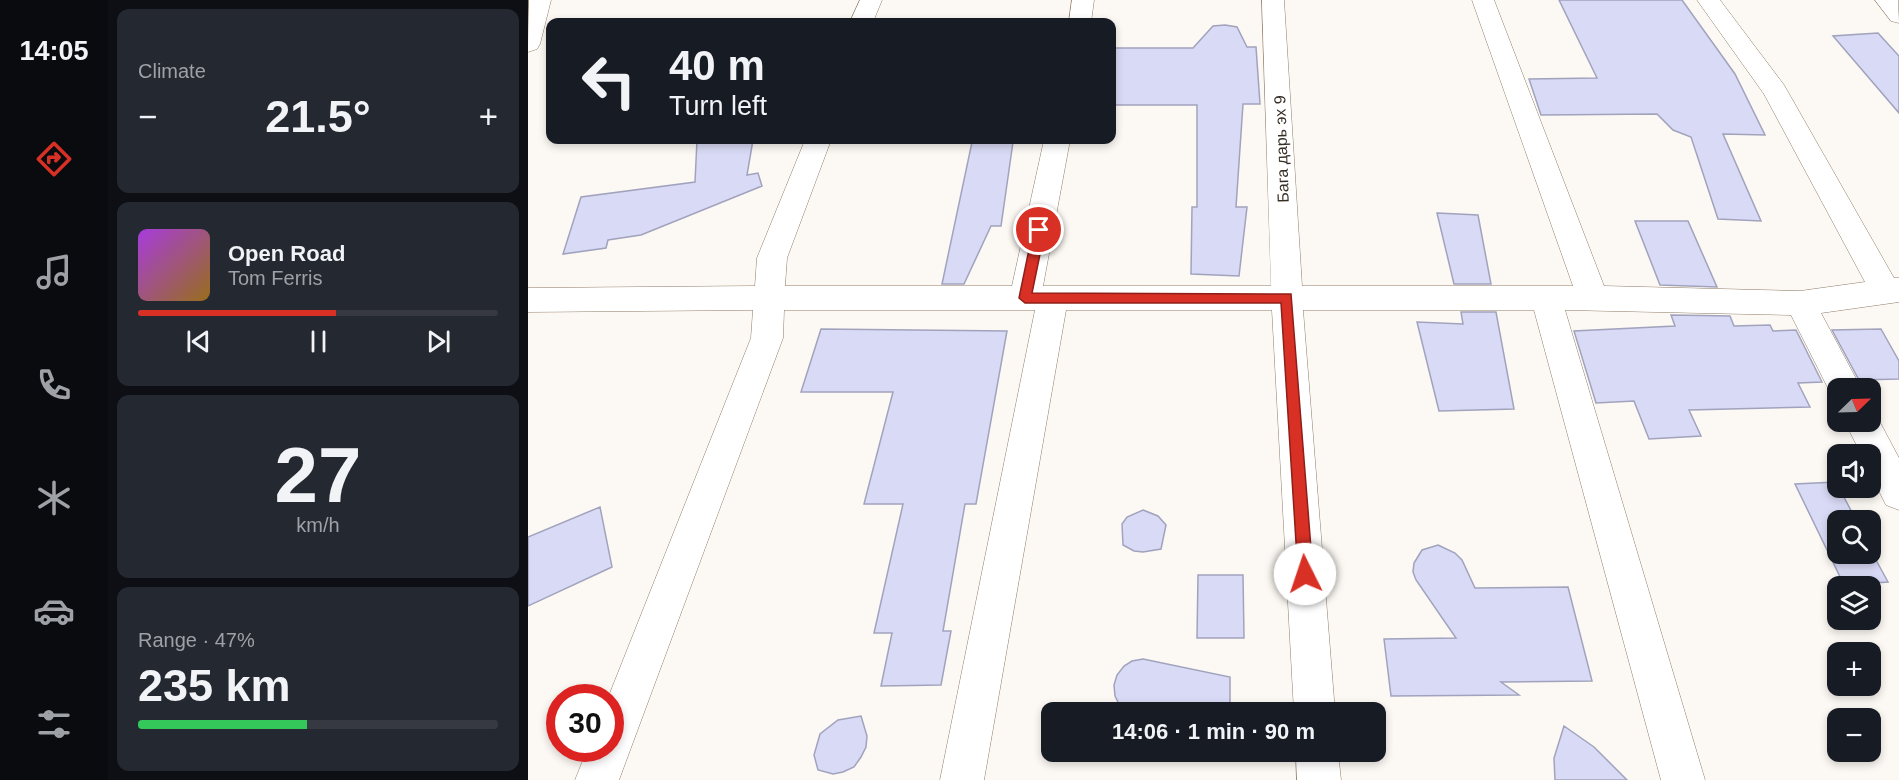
<!DOCTYPE html>
<html lang="en">
<head>
<meta charset="utf-8">
<style>
  :root { --surface:#171b24; --page:#242831; --text:#f1f3f6; --muted:#9ea1a6; --line:#363941; --accent:#d93025 }
  body { margin:0; font-family:Arial,sans-serif; background:var(--page); color:var(--text); height:100vh; display:flex; flex-direction:column; font-size:22px; white-space:nowrap }
  * { box-sizing:border-box; margin:0 }
  p { font-size:20px; color:var(--muted) }
  .icon { flex:none; width:33px; height:33px; fill:none; stroke:currentColor; stroke-width:2; stroke-linecap:round; stroke-linejoin:round }
  .map { position:relative; flex:1; overflow:hidden }
  .drawer { display:flex; flex-direction:column; gap:9px; padding:9px; background:#0d0f14; width:420px }
  .drawer>* { flex:none }
  .hud { position:absolute; left:18px; top:18px; width:570px; height:126px; border-radius:12px; box-shadow:0 3px 9px #0003; background:#171b24; color:var(--text); overflow:hidden }
  .needle { width:39px; rotate:67deg }
  .tools { position:absolute; left:1299px; top:378px; display:grid; gap:12px }
  .tools a { display:grid; place-items:center; width:54px; height:54px; border-radius:12px; background:var(--surface); box-shadow:0 3px 9px #0003; font-size:30px }
  .speed { position:absolute; left:18px; top:684px; display:flex; gap:12px; font-size:30px; font-weight:700; text-align:center }
  .speed>* { display:grid; place-content:center; width:78px; height:78px; border-radius:50%; background:var(--surface); box-shadow:0 3px 9px #0003; line-height:1 }
  .speed .limit { border:9px solid #d22; background:#fff; color:#111 }
  .pin { position:absolute; display:grid; place-items:center; width:51px; height:51px; color:#fff; margin:-26px; border:3px solid #fff; border-radius:50%; box-shadow:0 2px 6px #0007 }
  .me { position:absolute; width:66px; margin:-33px; rotate:356deg; stroke-linejoin:round; filter:drop-shadow(0 0 4px #0008) }
  .turn { display:flex; align-items:center; gap:21px; height:126px; padding:0 24px; font-size:27px }
  .turn .icon { width:78px; height:78px; stroke-width:2.5 }
  .turn b { display:block; font-size:42px; line-height:51px }
  .big { font-size:45px; font-weight:600; line-height:1.1 }
  .drawer .widget { flex:1; display:flex; flex-direction:column; justify-content:center; gap:9px; min-width:0; padding:0 21px; border-radius:12px; background:var(--page) }
  .drawer .dial { align-items:center; gap:0 }
  .dial b { font-size:78px; line-height:1 }
  .song { display:flex; align-items:center; gap:18px }
  .cover { width:72px; height:72px; border-radius:9px; background:linear-gradient(135deg,hsl(280 70% 55%),hsl(40 70% 35%)) }
  .played { height:6px; border-radius:3px; background:linear-gradient(90deg,var(--accent) 55%,var(--line) 55%) }
  .keys { display:flex; justify-content:space-around; direction:ltr }
  .heat { display:flex; justify-content:space-between; align-items:center; font-size:33px; direction:ltr }
  .charge { height:9px; border-radius:4px; background:linear-gradient(90deg,#34c759 47%,var(--line) 0) }
  .trip { position:absolute; left:513px; top:702px; width:345px; height:60px; border-radius:12px; background:var(--surface); box-shadow:0 3px 9px #0003; font-weight:600; line-height:60px; text-align:center }
  main { display:flex; flex:1; min-height:0 }
  .dock { display:flex; flex-direction:column; width:108px; justify-content:space-around; align-items:center; background:#090b0e; color:var(--muted) }
  .dock .icon { width:42px; height:42px }
  .dock .on { color:var(--accent) }
  .dock b { font-size:27px; color:var(--text) }
  .map>svg:first-child { display:block }
</style>
</head>
<body>
<main>
<nav class="dock">
<b>14:05</b>
<svg class="icon on" aria-label="directions" viewBox="0 0 24 24"><path d="M12 3l9 9-9 9-9-9zM9 14v-3h6M13 9l2 2-2 2"/></svg>
<svg class="icon" aria-label="music" viewBox="0 0 24 24"><path d="M9 18V5l10-2v13"/><circle cx="6" cy="18" r="3"/><circle cx="16" cy="16" r="3"/></svg>
<svg class="icon" aria-label="phone" viewBox="0 0 24 24"><path d="M5 4h4l2 5-3 2q2 4 5 5l2-3 5 2v4C11 20 4 13 5 4z"/></svg>
<svg class="icon" aria-label="climate" viewBox="0 0 24 24"><path d="M12 3v18M4 7l16 10M4 17L20 7"/></svg>
<svg class="icon" aria-label="car" viewBox="0 0 24 24"><path d="M5 17H2v-5l4-1 3-4h7l3 4 3 1v5h-3M9 17h6M6 11h13"/><circle cx="7" cy="17" r="2"/><circle cx="17" cy="17" r="2"/></svg>
<svg class="icon" aria-label="filters" viewBox="0 0 24 24"><path d="M4 7h16M4 17h16"/><circle cx="9" cy="7" r="2"/><circle cx="15" cy="17" r="2"/></svg>
</nav>
<section class="drawer">
<div class="widget"><p>Climate</p>
<div class="heat"><a>−</a><b class="big">21.5°</b><a>+</a></div>
</div>
<div class="widget">
<div class="song"><i class="cover"></i><div><b>Open Road</b><p>Tom Ferris</p></div></div>
<div class="played"></div>
<div class="keys"><svg class="icon" aria-label="previous" viewBox="0 0 24 24"><path d="M18 5L8 12l10 7zM5 5v14"/></svg><svg class="icon" aria-label="pause" viewBox="0 0 24 24"><path d="M8 5v14M16 5v14"/></svg><svg class="icon" aria-label="next" viewBox="0 0 24 24"><path d="M6 5l10 7-10 7zM19 5v14"/></svg></div>
</div>
<div class="widget dial"><b>27</b><p>km/h</p></div>
<div class="widget"><p>Range · 47%</p><b class="big">235 km</b><div class="charge"></div></div>
</section>
<div class="map">
<svg width="1371" height="780" viewBox="0 0 1371 780">
  <rect width="100%" height="100%" fill="#fcf8f3"/>
  <path fill="#d9daf5" stroke="#a1a3bd" stroke-width="1.5" d="M 1031,0 L 1154,0 L 1207,74 L 1237,135 L 1195,134 L 1233,221 L 1190,219 L 1163,137 L 1145,130 L 1129,114 L 1013,115 L 1001,79 L 1069,78 Z
    M 697,25 L 709,27 L 719,47 L 728,47 L 732,104 L 715,104 L 708,207 L 719,207 L 711,276 L 663,274 L 664,207 L 669,207 L 669,105 L 584,105 L 584,48 L 665,48 L 685,26 Z
    M 1350,33 L 1371,56 L 1371,113 L 1305,36 Z
    M 169,140 L 225,140 L 219,175 L 230,173 L 234,186 L 113,235 L 80,240 L 78,248 L 35,254 L 53,197 L 167,182 Z
    M 444,142 L 485,142 L 473,226 L 463,226 L 436,284 L 414,284 Z
    M 909,213 L 950,215 L 963,284 L 926,284 Z
    M 1107,221 L 1160,221 L 1189,287 L 1132,285 Z
    M 933,312 L 968,312 L 986,409 L 911,411 L 889,322 L 935,324 Z
    M 1143,315 L 1202,316 L 1206,326 L 1242,325 L 1245,331 L 1268,330 L 1294,382 L 1270,383 L 1282,407 L 1161,410 L 1173,436 L 1121,439 L 1106,401 L 1068,403 L 1046,331 L 1147,326 Z
    M 293,329 L 479,331 L 448,504 L 437,504 L 415,631 L 423,631 L 413,685 L 353,686 L 364,633 L 346,633 L 375,504 L 336,504 L 365,392 L 273,392 Z
    M 1353,329 L 1371,361 L 1371,379 L 1331,380 L 1304,330 Z
    M 1308,482 L 1328,520 L 1310,520 L 1310,554 L 1342,554 L 1342,549 L 1360,582 L 1316,585 L 1267,484 Z
    M 72,507 L 84,567 L 0,606 L 0,537 Z
    M 615,510 L 630,516 L 638,525 L 633,549 L 615,552 L 606,551 L 595,545 L 594,524 L 599,517 Z
    M 910,545 L 927,553 L 934,560 L 947,588 L 1040,587 L 1064,681 L 973,682 L 991,695 L 863,696 L 856,639 L 928,638 L 888,580 L 885,572 L 886,563 L 894,550 Z
    M 670,575 L 715,575 L 716,638 L 669,638 Z
    M 615,659 L 702,677 L 702,712 L 595,712 L 587,696 L 586,685 L 589,675 L 596,666 L 604,661 Z
    M 333,716 L 339,736 L 338,747 L 333,757 L 326,767 L 315,772 L 305,774 L 290,770 L 286,755 L 292,734 L 310,720 Z
    M 1036,726 L 1066,747 L 1099,780 L 1027,780 L 1026,758 Z"/>
  <g fill="none" stroke-linecap="round" stroke-linejoin="round">
    <g stroke="#907d68" stroke-width="1">
      <path id="minor" d="M 1,0 L 23,0 L 12,44 L 9,49 L 0,52 Z
        M 332,0 L 354,0 L 345,22 L 322,22 Z
        M 544,0 L 566,0 L 563,22 L 541,22 Z
        M 734,0 L 756,0 L 774,286 L 1045,286 L 944,0 L 966,0 L 1076,286 L 1272,291 L 1337,282 L 1236,94 L 1169,0 L 1192,0 L 1256,85 L 1366,278 L 1371,278 L 1371,302 L 1293,313 L 1333,388 L 1310,388 L 1310,400 L 1305,398 L 1263,315 L 1037,310 L 1177,780 L 1133,780 L 1006,310 L 775,310 L 807,712 L 766,712 L 744,310 L 538,310 L 456,780 L 412,780 L 507,310 L 256,310 L 255,338 L 91,780 L 47,780 L 60,748 L 82,748 L 82,698 L 80,698 L 223,338 L 225,310 L 0,312 L 0,288 L 227,286 L 229,258 L 277,140 L 303,140 L 259,258 L 257,286 L 484,286 L 516,140 L 542,140 L 515,286 L 743,286 Z
        M 1347,0 L 1370,0 L 1371,23 L 1363,21 Z
        M 1342,410 L 1346,411 L 1371,458 L 1371,510 L 1358,505 L 1342,473 L 1342,454 L 1333,454 L 1317,422 L 1342,422 Z
        M 768,752 L 810,752 L 813,780 L 769,780 Z"/>
    </g>
    <use href="#minor" fill="#fff" fill-rule="evenodd"/>
  </g>
  <path fill="#d93025" stroke="#8d1f18" stroke-width="1.5" d="M 511,226 L 517,230 L 504,293 L 763,294 L 785,574 L 783,580 L 777,582 L 772,580 L 770,574 L 753,303 L 497,303 L 491,298 L 505,230 Z"/>
  <g text-anchor="middle" stroke-width="4.5" stroke-linejoin="round" paint-order="stroke">
    <g font-size="16" fill="#362e25" stroke="#fff">
      <text transform="translate(753 149) rotate(-92)" y="6">Бага дарь эх 9</text>
    </g>
  </g>
</svg>
<div class="tools">
<a><svg class="needle" viewBox="-14 -14 28 28"><path d="M0-13l5 13h-10z" fill="#e53935"/><path d="M0 13l5-13h-10z" fill="#9ea1a6"/></svg></a>
<a><svg class="icon" aria-label="sound" viewBox="0 0 24 24"><path d="M4 9h4l5-4v14l-5-4H4zM17 9q2 3 0 6"/></svg></a>
<a><svg class="icon" aria-label="search" viewBox="0 0 24 24"><circle cx="10" cy="10" r="6"/><path d="M15 15l6 6"/></svg></a>
<a><svg class="icon" aria-label="layers" viewBox="0 0 24 24"><path d="M12 4l9 5-9 5-9-5zM3 14l9 5 9-5"/></svg></a>
<a>+</a>
<a>−</a>
</div>
<div class="speed"><div class="limit">30</div></div>
<div class="pin" style="left:511px;top:230px;background:#d93025"><svg class="icon" aria-label="arrive" viewBox="0 0 24 24"><path d="M6 21V4h12l-3 4 3 4H6"/></svg></div>
<svg class="me" style="left:777px;top:574px" viewBox="-20 -20 40 40"><circle r="19" fill="#fff"/><path d="M0-13L10 11 0 6-10 11z" fill="#d93025"/></svg>
<div class="trip">14:06 · 1 min · 90 m</div>
<div class="hud">
<div class="turn"><svg class="icon" aria-label="left" viewBox="0 0 24 24"><path d="M17 20v-9H6M10 6l-5 5 5 5"/></svg><div><b>40 m</b>Turn left</div></div>
</div>
</div>
</main>
</body>
</html>
